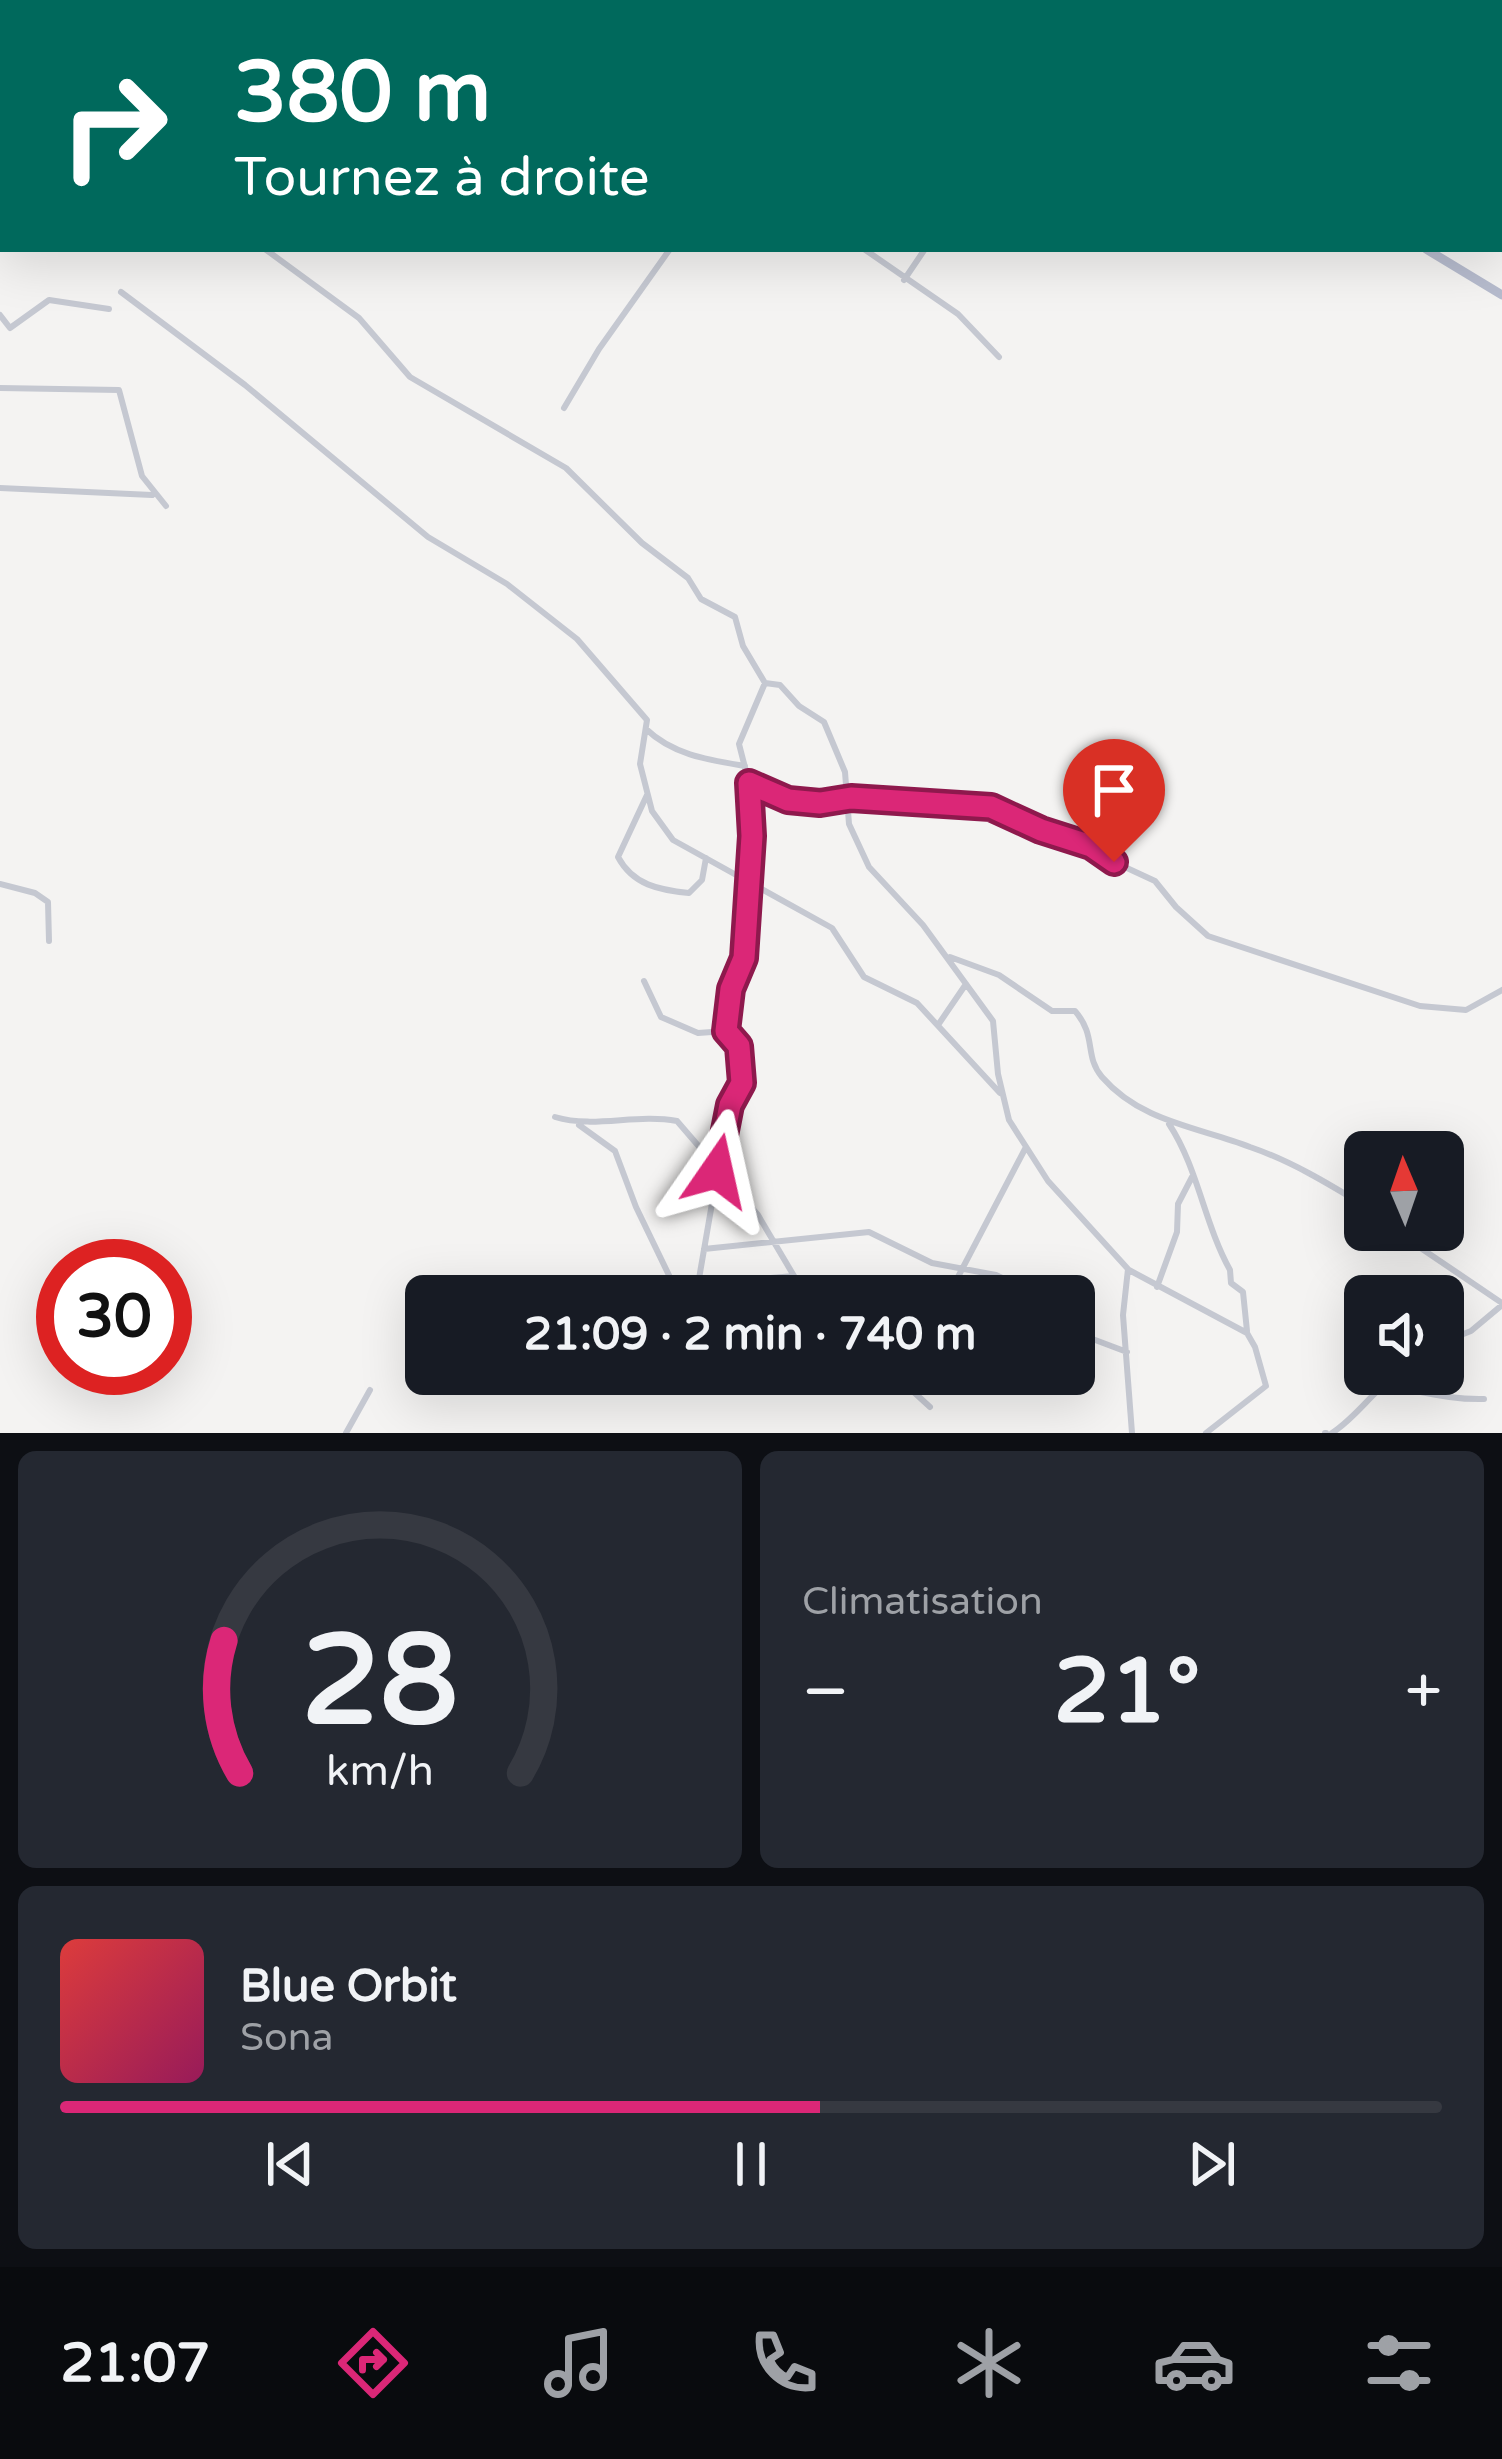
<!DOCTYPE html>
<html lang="fr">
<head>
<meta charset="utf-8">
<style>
  :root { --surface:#171b24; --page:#242831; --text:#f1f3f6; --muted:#9ea1a6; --line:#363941; --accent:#db2777 }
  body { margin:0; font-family:"Varela Round",sans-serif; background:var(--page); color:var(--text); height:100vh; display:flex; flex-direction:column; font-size:45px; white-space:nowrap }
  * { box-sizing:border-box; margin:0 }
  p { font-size:39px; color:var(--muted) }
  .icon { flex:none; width:66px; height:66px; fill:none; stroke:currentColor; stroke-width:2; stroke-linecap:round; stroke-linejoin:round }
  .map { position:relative; height:1433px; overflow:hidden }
  .side { display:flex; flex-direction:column; gap:18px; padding:18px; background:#0d0f14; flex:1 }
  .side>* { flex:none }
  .top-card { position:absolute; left:0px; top:0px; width:1503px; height:252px; box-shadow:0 12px 48px #0002; background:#00695c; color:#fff; overflow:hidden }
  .needle { width:78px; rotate:358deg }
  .tools { position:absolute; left:1344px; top:1131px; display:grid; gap:24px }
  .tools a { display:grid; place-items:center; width:120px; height:120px; border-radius:18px; background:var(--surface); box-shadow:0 12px 48px #0002; font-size:60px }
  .speed { position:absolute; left:36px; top:1239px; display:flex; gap:24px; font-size:60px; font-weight:700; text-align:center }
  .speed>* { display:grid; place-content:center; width:156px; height:156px; border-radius:50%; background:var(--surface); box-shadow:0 12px 48px #0002; line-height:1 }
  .speed .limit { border:18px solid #d22; background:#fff; color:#111 }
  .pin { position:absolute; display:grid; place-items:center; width:102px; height:102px; color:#fff; margin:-123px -51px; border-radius:50% 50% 50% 0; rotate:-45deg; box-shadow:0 0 12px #0007 }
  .pin .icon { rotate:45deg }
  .me { position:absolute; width:132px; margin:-66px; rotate:11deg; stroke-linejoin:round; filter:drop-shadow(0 0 9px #0008) }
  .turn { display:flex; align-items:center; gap:42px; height:252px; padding:0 36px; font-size:54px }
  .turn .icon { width:156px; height:156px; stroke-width:2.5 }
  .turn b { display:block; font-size:84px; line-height:102px }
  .big { font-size:90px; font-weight:800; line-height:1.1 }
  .side .widget { flex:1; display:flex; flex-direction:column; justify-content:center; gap:18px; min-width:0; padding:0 42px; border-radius:18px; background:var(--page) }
  .side .dial { align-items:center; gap:0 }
  .dial svg { height:312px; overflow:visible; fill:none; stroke:var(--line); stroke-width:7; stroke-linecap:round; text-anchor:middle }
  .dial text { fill:var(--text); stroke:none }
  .song { display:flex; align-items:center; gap:36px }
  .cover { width:144px; height:144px; border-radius:18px; background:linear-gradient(135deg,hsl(0 70% 55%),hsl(330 70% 35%)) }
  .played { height:12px; border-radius:6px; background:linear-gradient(90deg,var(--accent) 55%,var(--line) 55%) }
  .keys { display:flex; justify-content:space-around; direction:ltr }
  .heat { display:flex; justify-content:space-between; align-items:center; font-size:66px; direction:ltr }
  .side .tiles { flex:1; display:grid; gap:18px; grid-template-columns:1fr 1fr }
  .widget:last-child { grid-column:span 2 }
  .trip { position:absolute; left:405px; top:1275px; width:690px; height:120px; border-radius:18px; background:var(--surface); box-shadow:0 12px 48px #0002; font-weight:800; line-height:120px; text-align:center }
  .tabs { display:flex; height:192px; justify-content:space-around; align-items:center; background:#090b0e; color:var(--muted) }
  .tabs .icon { width:84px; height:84px }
  .tabs .on { color:var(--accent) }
  .tabs b { font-size:54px; color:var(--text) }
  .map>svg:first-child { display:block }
</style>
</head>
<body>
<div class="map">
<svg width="1502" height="1433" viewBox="0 0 1502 1433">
  <rect width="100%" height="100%" fill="#f4f3f2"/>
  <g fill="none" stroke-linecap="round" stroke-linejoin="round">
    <path stroke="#c5c8d1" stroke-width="6" d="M 85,0 L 88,3
      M 411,0 L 415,3
      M 853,0 L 857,3
      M 426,3 L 428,0
      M 527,3 L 528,0
      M 678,3 L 681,0
      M 844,3 L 846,0
      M 0,196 L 3,196
      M 265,249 L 359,318 L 410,377 L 566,468 L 642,543 L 688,578 L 701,599 L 735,617 L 743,646 L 765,683 L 780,685 L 799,706 L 824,722 L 845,772 L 849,824 L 869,867 L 923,925 L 993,1021 L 998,1074 L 1009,1120 L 1048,1181 L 1128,1269 L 1123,1315 L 1132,1433
      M 864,249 L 958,314 L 999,357
      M 904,280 L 925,249
      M 121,292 L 245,385 L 428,537 L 507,584 L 577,639 L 647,720 L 640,764 L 652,811 L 673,840 L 832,928 L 864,977 L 917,1003 L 1000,1093
      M 0,315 L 10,328 L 49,300 L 109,309
      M 0,388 L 119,390 L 142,476 L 166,506
      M 564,408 L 599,349 L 670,249
      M 0,488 L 152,495
      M 646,729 C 673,755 709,760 745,766
      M 749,783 L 788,800 L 820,803 L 851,798 L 991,807 L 1041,830 L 1091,846 L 1114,862 L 1155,881 L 1176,907 L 1208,936 L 1420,1006 L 1466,1010 L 1502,990
      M 647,795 L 618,857 C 633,885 659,890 689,893 L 702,880 L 706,858
      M 0,884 L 35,893 L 48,902 L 49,941
      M 950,957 L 999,975 L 1052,1011 L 1075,1011 C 1097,1036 1084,1056 1102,1077 C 1141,1122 1198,1127 1250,1147 C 1291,1161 1329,1184 1365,1206
      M 644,981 L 661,1017 L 698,1033 L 726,1031
      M 938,1025 L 966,984
      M 555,1117 C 595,1129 636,1113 677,1121 L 758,1215 L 794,1276
      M 1169,1124 C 1198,1168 1204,1223 1230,1270 L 1231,1283 L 1243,1292 L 1247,1331
      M 579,1125 L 615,1151 L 636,1207 L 679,1296
      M 1394,1230 L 1502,1303
      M 704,1249 L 869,1232 L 932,1263 L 996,1275 L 1025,1289 L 1029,1296
      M 1129,1270 L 1247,1333 L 1255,1347 L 1266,1386 L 1206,1433
      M 698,1284 L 794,1276 L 814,1296
      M 1157,1287 L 1177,1232 L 1178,1204 L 1192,1177
      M 598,1296 L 629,1288 L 674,1287
      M 696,1296 L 729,1105 C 744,1080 746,1055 726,1031 L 731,990 L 744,958 L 753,836 L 749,783 L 739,744 L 765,683
      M 948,1296 L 1026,1147
      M 1074,1332 L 1127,1352
      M 1443,1342 L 1471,1331 L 1502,1305
      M 894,1374 L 930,1407
      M 1381,1385 C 1417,1390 1448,1400 1484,1399
      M 346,1433 L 370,1390
      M 1325,1433 L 1326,1433
      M 1332,1433 C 1358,1416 1373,1390 1398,1374"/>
    <path stroke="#b6bbcd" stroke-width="9" d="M 993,0 L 999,3
      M 1426,249 L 1502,295"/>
  </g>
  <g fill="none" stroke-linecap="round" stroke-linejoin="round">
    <g stroke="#8e194d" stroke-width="30">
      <path id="route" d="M 717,1171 L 730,1105 L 742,1083 L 739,1046 L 726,1031 L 731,989 L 744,958 L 752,836 L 749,783 L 788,800 L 820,803 L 851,798 L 991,807 L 1041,830 L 1091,846 L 1114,862"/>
    </g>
    <use href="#route" stroke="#db2777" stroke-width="21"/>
  </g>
</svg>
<div class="tools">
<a><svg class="needle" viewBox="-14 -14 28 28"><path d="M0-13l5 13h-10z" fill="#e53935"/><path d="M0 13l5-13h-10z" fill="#9ea1a6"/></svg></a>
<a><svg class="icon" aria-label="sound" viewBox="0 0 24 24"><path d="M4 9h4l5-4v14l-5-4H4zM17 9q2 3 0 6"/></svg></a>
</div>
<div class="speed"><div class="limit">30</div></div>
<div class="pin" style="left:1114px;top:862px;background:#d93025"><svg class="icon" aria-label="arrive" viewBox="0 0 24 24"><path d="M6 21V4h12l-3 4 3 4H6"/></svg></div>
<svg class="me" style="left:717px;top:1171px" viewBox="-20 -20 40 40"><path d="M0-17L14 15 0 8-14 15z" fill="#db2777" stroke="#fff" stroke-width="4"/></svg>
<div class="trip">21:09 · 2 min · 740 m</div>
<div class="top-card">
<div class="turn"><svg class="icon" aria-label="right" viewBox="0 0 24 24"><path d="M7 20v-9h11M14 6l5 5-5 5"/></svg><div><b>380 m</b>Tournez à droite</div></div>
</div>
</div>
<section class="side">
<div class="tiles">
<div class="widget dial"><svg viewBox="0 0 100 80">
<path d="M14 69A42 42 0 1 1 86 69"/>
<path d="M14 69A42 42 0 0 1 10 35" stroke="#db2777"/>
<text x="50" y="56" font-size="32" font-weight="700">28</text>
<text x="50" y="72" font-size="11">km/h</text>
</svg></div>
<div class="widget"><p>Climatisation</p>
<div class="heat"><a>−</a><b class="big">21°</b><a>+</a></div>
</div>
<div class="widget">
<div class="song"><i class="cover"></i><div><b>Blue Orbit</b><p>Sona</p></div></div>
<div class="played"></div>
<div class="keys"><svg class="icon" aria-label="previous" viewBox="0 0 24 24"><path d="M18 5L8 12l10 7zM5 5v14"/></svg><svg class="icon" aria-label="pause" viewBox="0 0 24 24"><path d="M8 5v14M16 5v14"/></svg><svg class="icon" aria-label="next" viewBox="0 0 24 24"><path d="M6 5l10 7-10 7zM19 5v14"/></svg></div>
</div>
</div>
</section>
<nav class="tabs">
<b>21:07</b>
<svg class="icon on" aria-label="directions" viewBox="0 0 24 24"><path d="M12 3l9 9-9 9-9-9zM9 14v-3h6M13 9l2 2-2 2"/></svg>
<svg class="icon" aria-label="music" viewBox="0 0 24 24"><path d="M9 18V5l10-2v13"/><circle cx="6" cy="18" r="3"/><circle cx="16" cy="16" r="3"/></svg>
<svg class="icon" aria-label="phone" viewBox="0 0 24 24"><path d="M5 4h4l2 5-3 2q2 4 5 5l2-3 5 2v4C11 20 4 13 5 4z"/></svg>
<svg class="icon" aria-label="climate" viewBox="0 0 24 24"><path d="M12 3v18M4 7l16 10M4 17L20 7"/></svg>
<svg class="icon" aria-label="car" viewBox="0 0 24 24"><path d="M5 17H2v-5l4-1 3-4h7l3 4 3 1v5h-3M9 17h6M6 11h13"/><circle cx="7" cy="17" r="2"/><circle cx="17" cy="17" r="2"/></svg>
<svg class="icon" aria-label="filters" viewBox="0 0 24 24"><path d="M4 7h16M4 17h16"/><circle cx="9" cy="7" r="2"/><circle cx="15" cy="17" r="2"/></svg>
</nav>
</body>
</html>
